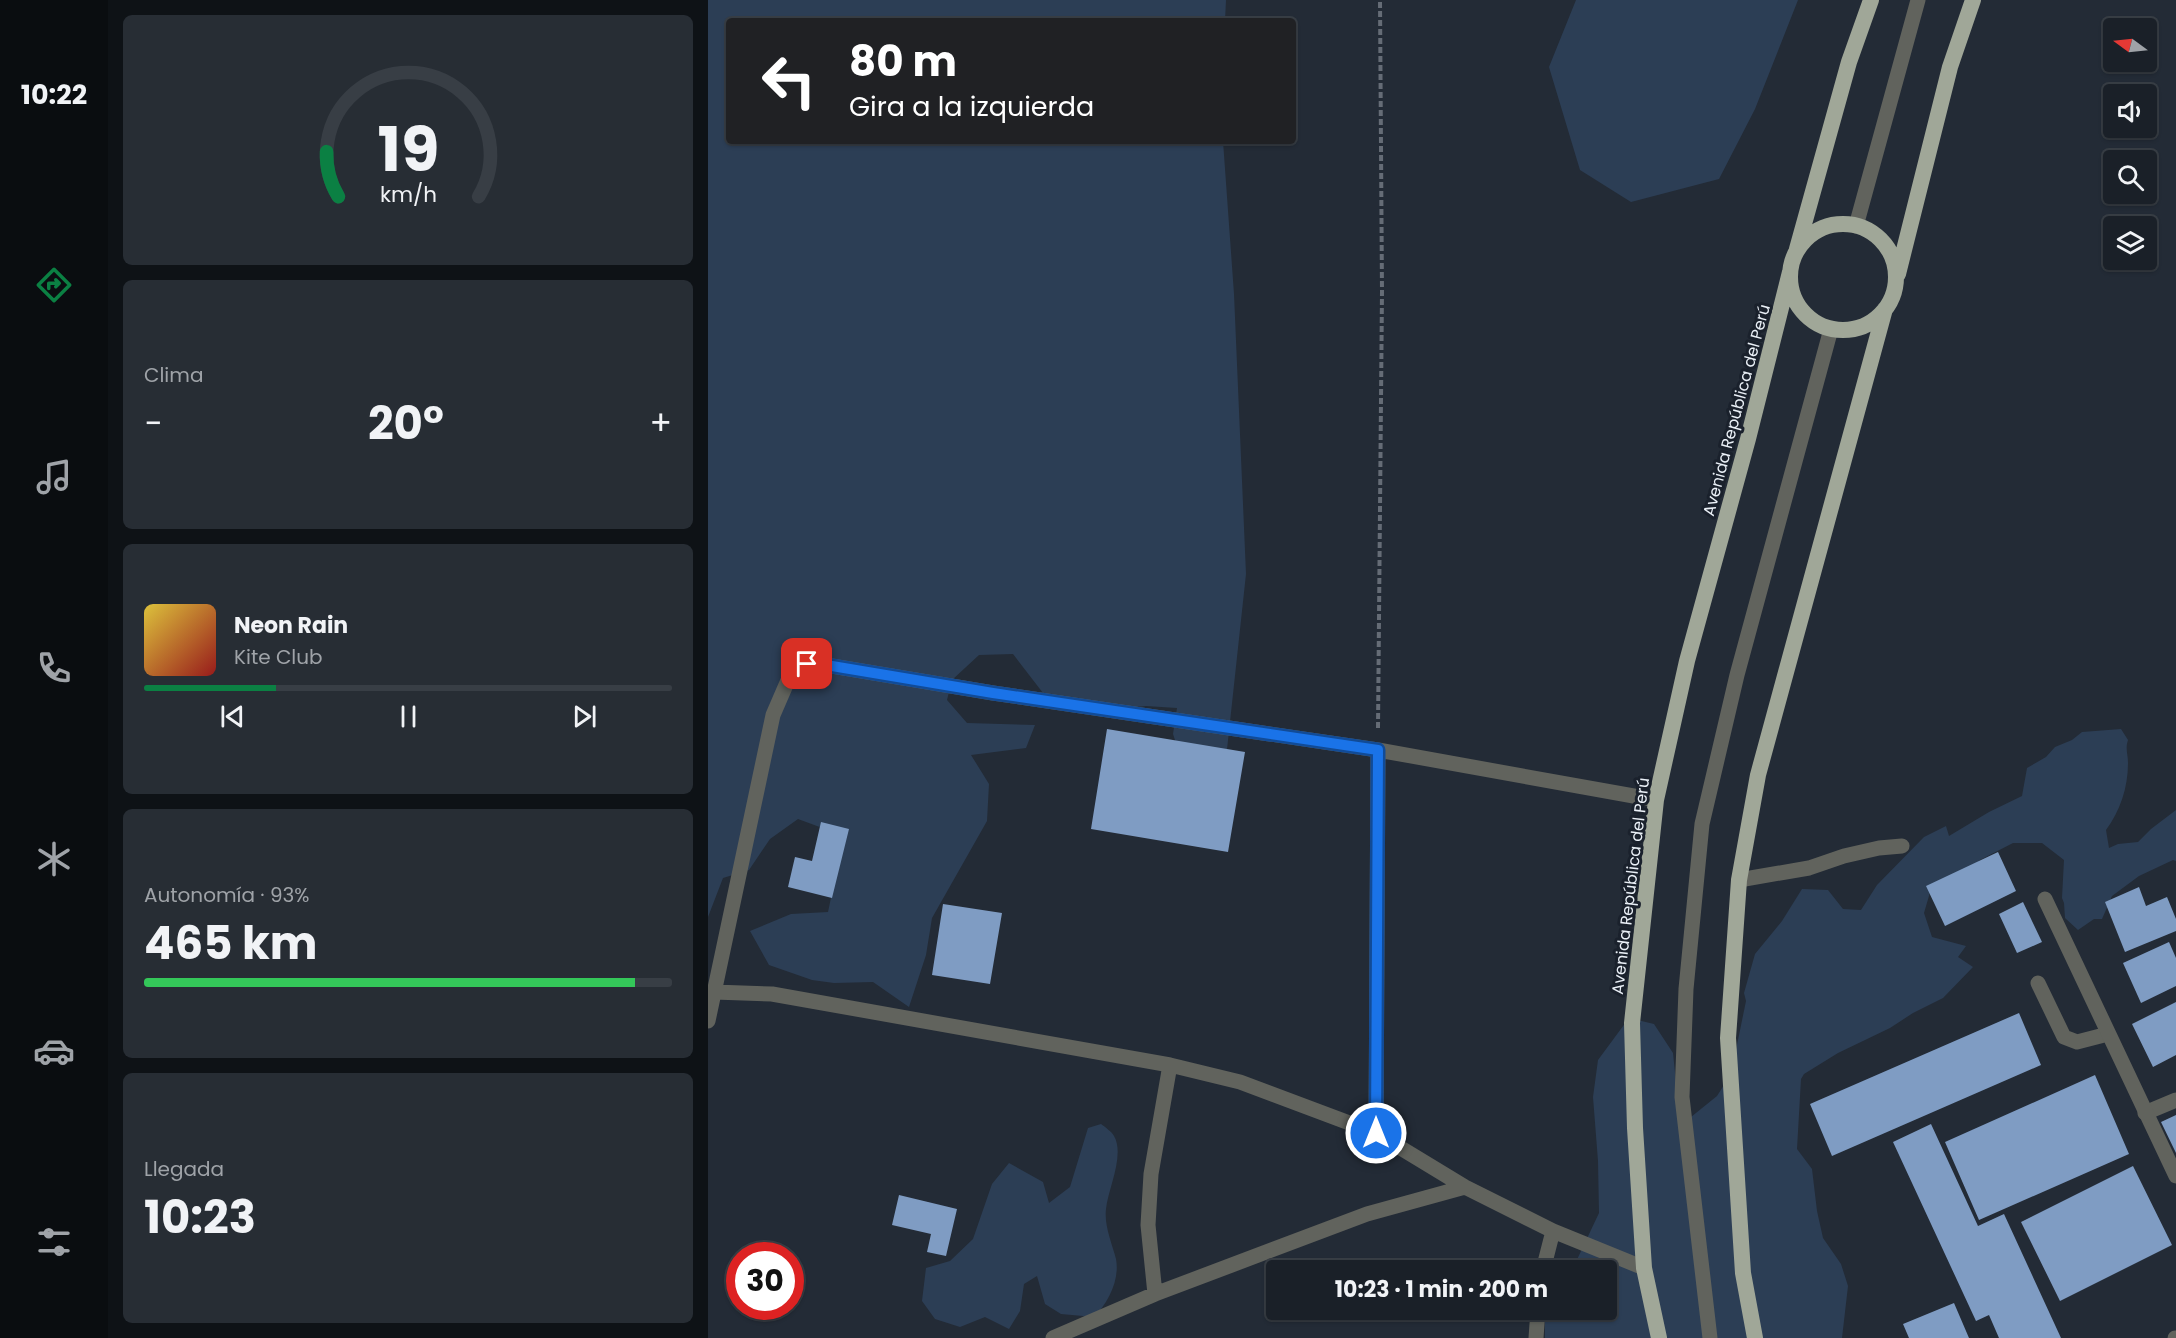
<!DOCTYPE html>
<html lang="es">
<head>
<meta charset="utf-8">
<style>
  :root { --surface:#1a2028; --page:#272d34; --text:#f1f3f6; --muted:#9fa3a8; --line:#383e45; --accent:#0b8043 }
  body { margin:0; font-family:Poppins,sans-serif; background:var(--page); color:var(--text); height:100vh; display:flex; flex-direction:column; font-size:22px; white-space:nowrap }
  * { box-sizing:border-box; margin:0 }
  p { font-size:20px; color:var(--muted) }
  .icon { flex:none; width:33px; height:33px; fill:none; stroke:currentColor; stroke-width:2; stroke-linecap:round; stroke-linejoin:round }
  .map { position:relative; flex:1; overflow:hidden }
  .panel { display:flex; flex-direction:column; gap:15px; padding:15px; background:#0e1216; width:600px }
  .panel>* { flex:none }
  .banner { position:absolute; left:18px; top:18px; width:570px; height:126px; border-radius:6px; box-shadow:0 2px 4px #0004,0 0 0 2px var(--line); background:#202124; color:#fff; overflow:hidden }
  .needle { width:39px; rotate:285deg }
  .fabs { position:absolute; left:1395px; top:18px; display:grid; gap:12px }
  .fabs a { display:grid; place-items:center; width:54px; height:54px; border-radius:6px; background:var(--surface); box-shadow:0 2px 4px #0004,0 0 0 2px var(--line); font-size:30px }
  .speed { position:absolute; left:18px; top:1242px; display:flex; gap:12px; font-size:30px; font-weight:700; text-align:center }
  .speed>* { display:grid; place-content:center; width:78px; height:78px; border-radius:50%; background:var(--surface); box-shadow:0 2px 4px #0004,0 0 0 2px var(--line); line-height:1 }
  .speed .limit { border:9px solid #d22; background:#fff; color:#111 }
  .pin { position:absolute; display:grid; place-items:center; width:51px; height:51px; color:#fff; margin:-26px; border-radius:12px; box-shadow:0 3px 9px #0006 }
  .me { position:absolute; width:66px; margin:-33px; rotate:0deg; stroke-linejoin:round; filter:drop-shadow(0 0 4px #0008) }
  .turn { display:flex; align-items:center; gap:21px; height:126px; padding:0 24px; font-size:27px }
  .turn .icon { width:78px; height:78px; stroke-width:2.5 }
  .turn b { display:block; font-size:42px; line-height:51px }
  .big { font-size:45px; font-weight:700; line-height:1.1 }
  .panel .tile { flex:1; display:flex; flex-direction:column; justify-content:center; gap:9px; min-width:0; padding:0 21px; border-radius:9px; background:var(--page) }
  .panel .dial { align-items:center; gap:0 }
  .dial svg { height:156px; overflow:visible; fill:none; stroke:var(--line); stroke-width:7; stroke-linecap:round; text-anchor:middle }
  .dial text { fill:var(--text); stroke:none }
  .song { display:flex; align-items:center; gap:18px }
  .cover { width:72px; height:72px; border-radius:9px; background:linear-gradient(135deg,hsl(50 70% 55%),hsl(0 70% 35%)) }
  .played { height:6px; border-radius:3px; background:linear-gradient(90deg,var(--accent) 25%,var(--line) 25%) }
  .keys { display:flex; justify-content:space-around; direction:ltr }
  .heat { display:flex; justify-content:space-between; align-items:center; font-size:33px; direction:ltr }
  .charge { height:9px; border-radius:4px; background:linear-gradient(90deg,#34c759 93%,var(--line) 0) }
  .trip { position:absolute; left:558px; top:1260px; width:351px; height:60px; border-radius:6px; background:var(--surface); box-shadow:0 2px 4px #0004,0 0 0 2px var(--line); font-weight:700; line-height:60px; text-align:center }
  main { display:flex; flex:1; min-height:0 }
  .tab-bar { display:flex; flex-direction:column; width:108px; justify-content:space-around; align-items:center; background:#0a0d10; color:var(--muted) }
  .tab-bar .icon { width:42px; height:42px }
  .tab-bar .on { color:var(--accent) }
  .tab-bar b { font-size:27px; color:var(--text) }
  .map>svg:first-child { display:block }
</style>
</head>
<body>
<main>
<nav class="tab-bar">
<b>10:22</b>
<svg class="icon on" aria-label="directions" viewBox="0 0 24 24"><path d="M12 3l9 9-9 9-9-9zM9 14v-3h6M13 9l2 2-2 2"/></svg>
<svg class="icon" aria-label="music" viewBox="0 0 24 24"><path d="M9 18V5l10-2v13"/><circle cx="6" cy="18" r="3"/><circle cx="16" cy="16" r="3"/></svg>
<svg class="icon" aria-label="phone" viewBox="0 0 24 24"><path d="M5 4h4l2 5-3 2q2 4 5 5l2-3 5 2v4C11 20 4 13 5 4z"/></svg>
<svg class="icon" aria-label="climate" viewBox="0 0 24 24"><path d="M12 3v18M4 7l16 10M4 17L20 7"/></svg>
<svg class="icon" aria-label="car" viewBox="0 0 24 24"><path d="M5 17H2v-5l4-1 3-4h7l3 4 3 1v5h-3M9 17h6M6 11h13"/><circle cx="7" cy="17" r="2"/><circle cx="17" cy="17" r="2"/></svg>
<svg class="icon" aria-label="filters" viewBox="0 0 24 24"><path d="M4 7h16M4 17h16"/><circle cx="9" cy="7" r="2"/><circle cx="15" cy="17" r="2"/></svg>
</nav>
<section class="panel">
<div class="tile dial"><svg viewBox="0 0 100 80">
<path d="M14 69A42 42 0 1 1 86 69"/>
<path d="M14 69A42 42 0 0 1 8 46" stroke="#0b8043"/>
<text x="50" y="56" font-size="32" font-weight="700">19</text>
<text x="50" y="72" font-size="11">km/h</text>
</svg></div>
<div class="tile"><p>Clima</p>
<div class="heat"><a>−</a><b class="big">20°</b><a>+</a></div>
</div>
<div class="tile">
<div class="song"><i class="cover"></i><div><b>Neon Rain</b><p>Kite Club</p></div></div>
<div class="played"></div>
<div class="keys"><svg class="icon" aria-label="previous" viewBox="0 0 24 24"><path d="M18 5L8 12l10 7zM5 5v14"/></svg><svg class="icon" aria-label="pause" viewBox="0 0 24 24"><path d="M8 5v14M16 5v14"/></svg><svg class="icon" aria-label="next" viewBox="0 0 24 24"><path d="M6 5l10 7-10 7zM19 5v14"/></svg></div>
</div>
<div class="tile"><p>Autonomía · 93%</p><b class="big">465 km</b><div class="charge"></div></div>
<div class="tile"><p>Llegada</p><b class="big">10:23</b></div>
</section>
<div class="map">
<svg width="1468" height="1338" viewBox="0 0 1468 1338">
  <rect width="100%" height="100%" fill="#232b36"/>
  <path fill="#2c3e55" d="M 0,0 L 518,0 L 517,21 L 21,21 L 21,141 L 515,141 L 526,294 L 538,574 L 517,768 L 471,752 L 465,734 L 469,708 L 438,706 L 387,711 L 335,693 L 305,654 L 271,655 L 244,680 L 239,700 L 259,723 L 327,725 L 318,748 L 263,755 L 281,784 L 279,821 L 224,918 L 218,955 L 201,1007 L 165,982 L 126,983 L 104,980 L 61,965 L 42,931 L 83,914 L 120,912 L 136,836 L 90,819 L 62,839 L 41,870 L 15,878 L 0,917 Z
    M 868,0 L 1090,0 L 1047,109 L 1011,179 L 923,202 L 872,170 L 841,67 Z
    M 1413,729 L 1420,740 C 1417,749 1420,754 1420,763 C 1420,788 1412,811 1398,830 L 1401,848 L 1410,844 L 1430,842 L 1443,829 L 1468,810 L 1468,861 L 1465,860 L 1431,876 L 1404,896 L 1394,919 L 1386,919 L 1370,930 L 1357,918 L 1356,903 L 1354,898 L 1356,860 L 1334,843 L 1305,843 L 1272,860 L 1252,879 L 1223,889 L 1216,913 L 1224,937 L 1258,946 L 1250,957 L 1265,967 L 1235,998 L 1205,1013 L 1182,1028 L 1130,1053 L 1096,1074 L 1093,1079 L 1089,1149 L 1104,1169 L 1109,1211 L 1115,1238 L 1133,1264 L 1140,1286 L 1134,1338 L 837,1338 L 837,1310 L 898,1310 L 898,1270 L 861,1270 L 866,1266 L 891,1213 L 890,1161 L 885,1097 L 890,1060 L 921,1018 L 946,1024 L 965,1053 L 969,1092 L 983,1117 L 1009,1096 L 1023,1074 L 1038,1001 L 1036,993 L 1047,954 L 1074,921 L 1094,889 L 1120,890 L 1135,909 L 1153,910 L 1169,885 L 1216,837 L 1238,826 L 1241,836 L 1281,812 L 1314,796 L 1319,768 L 1338,757 L 1347,747 L 1364,740 L 1374,732 Z
    M 393,1124 C 397,1127 404,1132 406,1136 C 417,1155 400,1189 398,1209 C 396,1226 404,1243 408,1259 C 412,1280 400,1303 386,1317 L 353,1314 L 337,1304 L 329,1276 L 316,1284 L 312,1311 L 301,1329 L 277,1317 L 252,1327 L 227,1319 L 214,1301 L 218,1268 L 242,1261 L 265,1239 L 284,1184 L 301,1163 L 335,1182 L 341,1203 L 362,1187 L 380,1128 Z"/>
  <path fill="#7f9cc3" d="M 399,729 L 537,752 L 520,852 L 383,829 Z
    M 113,822 L 141,829 L 124,898 L 80,887 L 87,857 L 104,861 Z
    M 1290,852 L 1308,891 L 1237,926 L 1218,886 Z
    M 1431,887 L 1438,906 L 1459,897 L 1468,919 L 1468,931 L 1417,952 L 1397,902 Z
    M 1315,902 L 1334,942 L 1309,953 L 1291,914 Z
    M 235,904 L 294,913 L 282,984 L 224,975 Z
    M 1461,942 L 1468,958 L 1468,986 L 1433,1003 L 1415,963 Z
    M 1468,1002 L 1468,1055 L 1445,1067 L 1424,1024 Z
    M 1311,1013 L 1333,1065 L 1124,1156 L 1102,1104 Z
    M 1387,1075 L 1421,1154 L 1271,1220 L 1237,1142 Z
    M 1468,1115 L 1468,1153 L 1453,1122 Z
    M 1223,1124 L 1270,1226 L 1296,1214 L 1353,1338 L 1291,1338 L 1281,1315 L 1268,1321 L 1185,1142 Z
    M 1425,1166 L 1464,1245 L 1352,1301 L 1313,1222 Z
    M 191,1195 L 249,1209 L 238,1256 L 219,1252 L 223,1234 L 184,1225 Z
    M 1246,1303 L 1261,1338 L 1201,1338 L 1195,1324 Z"/>
  <g fill="none" stroke-linecap="round" stroke-linejoin="round">
    <path stroke="#656c76" stroke-width="4" stroke-dasharray="6 3" stroke-linecap="butt" d="M 670,728 L 674,292 L 672,0"/>
    <path stroke="#61635d" stroke-width="15" d="M 1031,880 L 1101,868 L 1136,856 L 1171,848 L 1194,846
      M 1330,983 L 1356,1037 L 1369,1042 L 1400,1034
      M 1437,1113 L 1468,1100"/>
    <path stroke="#61635d" stroke-width="15" d="M 1337,899 L 1468,1176
      M 6,992 L 64,994 L 462,1065 L 532,1082 L 668,1133 L 757,1187 L 845,1231 L 936,1268
      M 0,1021 L 65,715 L 81,678 L 99,664 L 124,666 L 285,693 L 670,750 L 948,800
      M 668,1133 L 670,750
      M 835,1270 L 845,1231
      M 447,1294 L 440,1225 L 443,1174 L 462,1065
      M 345,1338 L 447,1294 L 659,1214 L 757,1187
      M 828,1338 L 830,1310
      M 1467,1338 L 1468,1338"/>
    <path stroke="#61635d" stroke-width="15" d="M 1148,226 L 1210,0
      M 1002,1338 L 974,1097 L 978,989 L 994,824 L 1029,675 L 1123,329"/>
    <path stroke="#a0a798" stroke-width="16" d="M1082 277a53 53 0 1 1 106 0a53 53 0 1 1-106 0Z
      M 1089,249 L 1141,62 L 1163,0
      M 1190,274 L 1242,67 L 1265,0
      M 951,1338 L 936,1268 L 927,1128 L 924,1023 L 948,800 L 979,661 L 1040,439 L 1082,272
      M 1047,1338 L 1035,1273 L 1020,1038 L 1031,880 L 1050,775 L 1177,309"/>
  </g>
  <g fill="none" stroke-linecap="round" stroke-linejoin="round">
    <g stroke="#114b97" stroke-width="15">
      <path id="route" d="M 99,664 L 124,666 L 285,693 L 670,750 L 668,1133"/>
    </g>
    <use href="#route" stroke="#1a73e8" stroke-width="10"/>
  </g>
  <g text-anchor="middle" stroke-width="6" stroke-linejoin="round" paint-order="stroke">
    <g font-size="16" fill="#eaf0f7" stroke="#1a212c">
      <text transform="translate(1028 410) rotate(-75)" y="6">Avenida República del Perú</text>
      <text transform="translate(922 886) rotate(-83)" y="6">Avenida República del Perú</text>
    </g>
  </g>
</svg>
<div class="fabs">
<a><svg class="needle" viewBox="-14 -14 28 28"><path d="M0-13l5 13h-10z" fill="#e53935"/><path d="M0 13l5-13h-10z" fill="#9fa3a8"/></svg></a>
<a><svg class="icon" aria-label="sound" viewBox="0 0 24 24"><path d="M4 9h4l5-4v14l-5-4H4zM17 9q2 3 0 6"/></svg></a>
<a><svg class="icon" aria-label="search" viewBox="0 0 24 24"><circle cx="10" cy="10" r="6"/><path d="M15 15l6 6"/></svg></a>
<a><svg class="icon" aria-label="layers" viewBox="0 0 24 24"><path d="M12 4l9 5-9 5-9-5zM3 14l9 5 9-5"/></svg></a>
</div>
<div class="speed"><div class="limit">30</div></div>
<div class="pin" style="left:99px;top:664px;background:#d93025"><svg class="icon" aria-label="arrive" viewBox="0 0 24 24"><path d="M6 21V4h12l-3 4 3 4H6"/></svg></div>
<svg class="me" style="left:668px;top:1133px" viewBox="-20 -20 40 40"><circle r="17" fill="#1a73e8" stroke="#fff" stroke-width="3"/><path d="M0-11L8 9 0 5-8 9z" fill="#fff"/></svg>
<div class="trip">10:23 · 1 min · 200 m</div>
<div class="banner">
<div class="turn"><svg class="icon" aria-label="left" viewBox="0 0 24 24"><path d="M17 20v-9H6M10 6l-5 5 5 5"/></svg><div><b>80 m</b>Gira a la izquierda</div></div>
</div>
</div>
</main>
</body>
</html>
